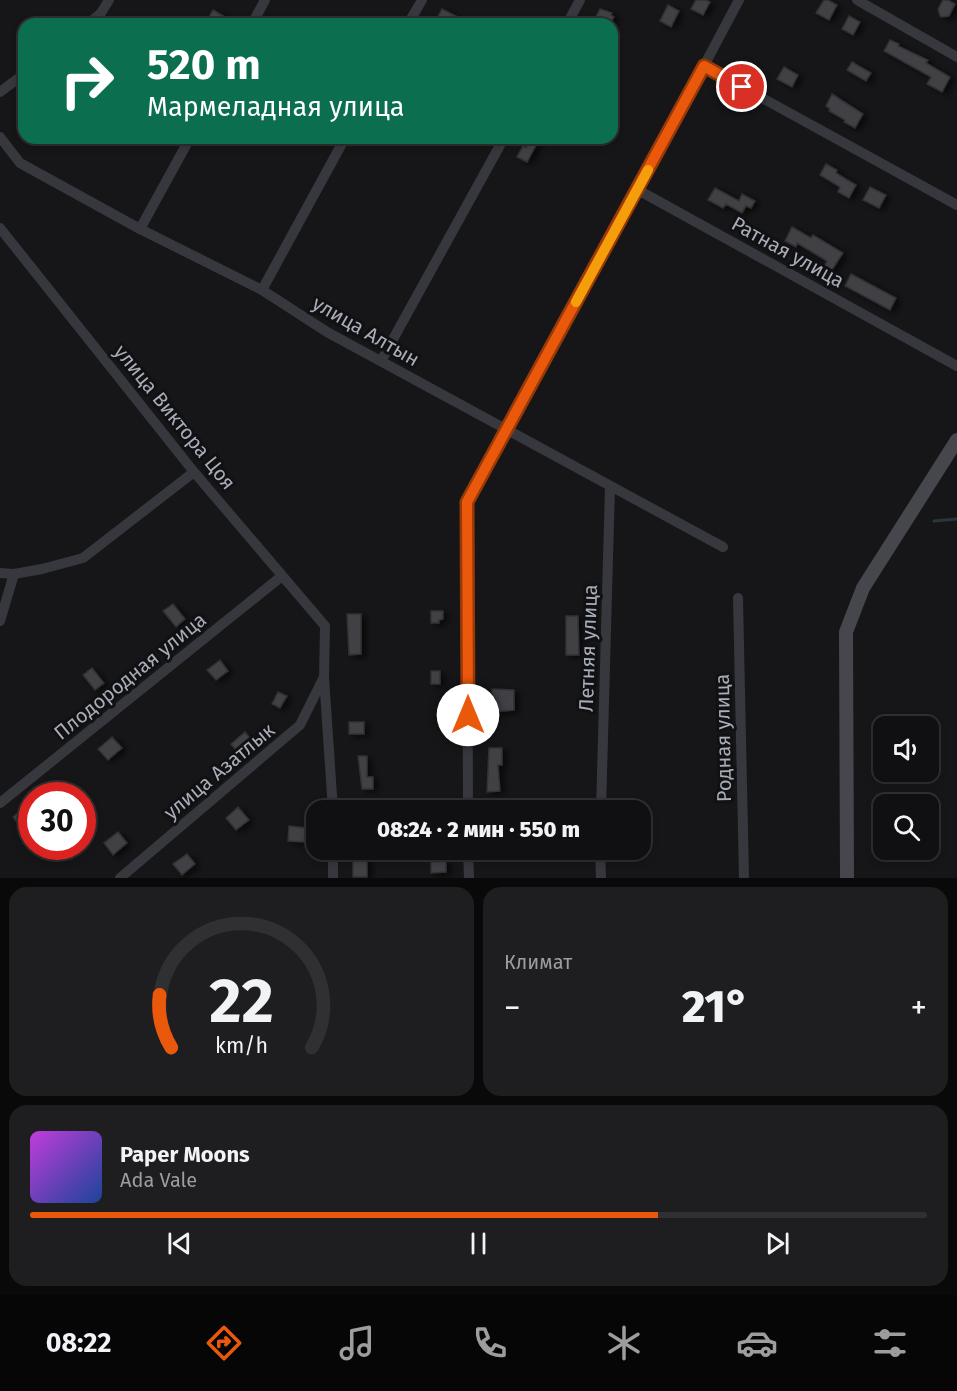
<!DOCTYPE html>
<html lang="ru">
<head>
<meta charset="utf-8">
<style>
  :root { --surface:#101012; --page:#1e1e20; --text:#f1f3f6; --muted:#9c9d9f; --line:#303032; --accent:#ea580c }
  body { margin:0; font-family:"Fira Sans",sans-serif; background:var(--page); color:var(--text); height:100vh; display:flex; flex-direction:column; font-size:22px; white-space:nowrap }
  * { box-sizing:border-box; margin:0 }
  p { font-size:20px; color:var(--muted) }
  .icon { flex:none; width:33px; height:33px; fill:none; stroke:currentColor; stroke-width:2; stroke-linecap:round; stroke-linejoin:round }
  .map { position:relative; height:878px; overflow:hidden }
  .sheet { display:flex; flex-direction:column; gap:9px; padding:9px; background:#09090a; flex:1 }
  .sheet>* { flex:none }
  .hud { position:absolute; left:18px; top:18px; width:600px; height:126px; border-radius:18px; box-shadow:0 3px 9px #0003,0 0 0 2px var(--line); background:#0b6e4f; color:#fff; overflow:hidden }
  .controls { position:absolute; left:873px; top:716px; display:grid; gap:12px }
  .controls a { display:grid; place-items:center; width:66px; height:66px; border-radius:12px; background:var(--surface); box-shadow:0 3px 9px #0003,0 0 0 2px var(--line); font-size:30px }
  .speed { position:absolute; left:18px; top:782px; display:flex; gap:12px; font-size:30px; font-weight:700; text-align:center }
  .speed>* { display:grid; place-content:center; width:78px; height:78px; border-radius:50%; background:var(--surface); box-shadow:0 3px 9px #0003,0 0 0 2px var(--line); line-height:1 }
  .speed .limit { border:9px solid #d22; background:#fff; color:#111 }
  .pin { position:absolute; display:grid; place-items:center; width:51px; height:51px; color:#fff; margin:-26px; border:3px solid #fff; border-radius:50%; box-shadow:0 2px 6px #0007 }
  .me { position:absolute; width:66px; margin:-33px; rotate:0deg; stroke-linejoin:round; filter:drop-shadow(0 0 4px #0008) }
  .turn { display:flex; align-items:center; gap:21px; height:126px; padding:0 30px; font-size:27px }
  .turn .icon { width:78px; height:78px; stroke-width:2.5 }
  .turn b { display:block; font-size:42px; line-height:51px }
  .big { font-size:45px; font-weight:800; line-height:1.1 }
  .sheet .card { flex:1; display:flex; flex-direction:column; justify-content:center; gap:9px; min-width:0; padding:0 21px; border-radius:18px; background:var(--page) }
  .sheet .dial { align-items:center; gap:0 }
  .dial svg { height:156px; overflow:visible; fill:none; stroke:var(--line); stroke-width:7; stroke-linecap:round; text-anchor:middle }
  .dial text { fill:var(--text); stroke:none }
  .song { display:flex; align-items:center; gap:18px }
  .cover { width:72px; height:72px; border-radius:9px; background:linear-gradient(135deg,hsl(290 70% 55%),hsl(220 70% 35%)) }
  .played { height:6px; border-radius:3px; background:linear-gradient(90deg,var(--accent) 70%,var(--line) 70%) }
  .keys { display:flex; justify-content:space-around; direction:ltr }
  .heat { display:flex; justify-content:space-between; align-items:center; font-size:33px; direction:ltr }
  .sheet .tiles { flex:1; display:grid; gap:9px; grid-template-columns:1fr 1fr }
  .card:last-child { grid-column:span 2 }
  .trip { position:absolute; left:306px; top:800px; width:345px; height:60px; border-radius:18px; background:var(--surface); box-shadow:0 3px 9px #0003,0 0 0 2px var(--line); font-weight:800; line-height:60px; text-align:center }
  .tabs { display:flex; height:96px; justify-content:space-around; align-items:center; background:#060607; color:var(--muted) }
  .tabs .icon { width:42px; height:42px }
  .tabs .selected { color:var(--accent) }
  .tabs b { font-size:27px; color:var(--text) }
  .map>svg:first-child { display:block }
</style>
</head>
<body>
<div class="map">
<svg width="957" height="878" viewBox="0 0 957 878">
  <defs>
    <filter id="shadow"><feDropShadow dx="4.5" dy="2.5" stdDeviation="3" flood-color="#0009"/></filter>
  </defs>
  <rect width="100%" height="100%" fill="#161618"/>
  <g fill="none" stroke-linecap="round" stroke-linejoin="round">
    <path stroke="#2c353c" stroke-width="3" d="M 934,521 L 957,519"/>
  </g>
  <path fill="#404145" stroke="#303034" stroke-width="1.5" filter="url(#shadow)" d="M 696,0 L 706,0 L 710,2 L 703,15 L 691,9 Z
    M 824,0 L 828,0 L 837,5 L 829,20 L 816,13 Z
    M 943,0 L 948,0 L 955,4 L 949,16 L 942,17 L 940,16 L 938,9 Z
    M 668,5 L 679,11 L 671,27 L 660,21 Z
    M 442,9 L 456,16 L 451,24 L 434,24 Z
    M 600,9 L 612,13 L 611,15 L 614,17 L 610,24 L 603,24 L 595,19 Z
    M 213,10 L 237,24 L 205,24 Z
    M 849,16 L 860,22 L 853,35 L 842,29 Z
    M 890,40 L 899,44 L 898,46 L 928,60 L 926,63 L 950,77 L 942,92 L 927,84 L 931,77 L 884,51 Z
    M 852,62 L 871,73 L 866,81 L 847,70 Z
    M 784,67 L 798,75 L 792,87 L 777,79 Z
    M 832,94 L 863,114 L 855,128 L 844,122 L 845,120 L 829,111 L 830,109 L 826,106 Z
    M 531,138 L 540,138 L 527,162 L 517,157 L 523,146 L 526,148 Z
    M 826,164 L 837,170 L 836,173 L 856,185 L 849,198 L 838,192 L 840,187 L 820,175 Z
    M 870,187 L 886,195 L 879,208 L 863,200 Z
    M 715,188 L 739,201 L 742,194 L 755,201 L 751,208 L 746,206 L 742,213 L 726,204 L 723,208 L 708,200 Z
    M 792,227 L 811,238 L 813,235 L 843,253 L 830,273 L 823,268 L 827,261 L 797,243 L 796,247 L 785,241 Z
    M 851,274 L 896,298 L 890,310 L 845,286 Z
    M 173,604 L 185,619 L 176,627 L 163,611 Z
    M 431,611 L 443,611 L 443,619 L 439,620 L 439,623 L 431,623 Z
    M 347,614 L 361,614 L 361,654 L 349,655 Z
    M 566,616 L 578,616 L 579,655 L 566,655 Z
    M 220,660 L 228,671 L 216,680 L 207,670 Z
    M 92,668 L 104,683 L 95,690 L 83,675 Z
    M 431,671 L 440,671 L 440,684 L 431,684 Z
    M 492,689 L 514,690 L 514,710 L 495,712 L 495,698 L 492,698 Z
    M 278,692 L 287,696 L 280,708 L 272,704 Z
    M 349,722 L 364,722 L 364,734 L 349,734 Z
    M 245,732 L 254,743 L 240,755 L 231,744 Z
    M 112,737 L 122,748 L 108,760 L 98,749 Z
    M 489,748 L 502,748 L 502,765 L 498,765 L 500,791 L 487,792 Z
    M 358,756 L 367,756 L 367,777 L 373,777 L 373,789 L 362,789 Z
    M 27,805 L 32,811 L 32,823 L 23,830 L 13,817 Z
    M 238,807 L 249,820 L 236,830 L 226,818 Z
    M 289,826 L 306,828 L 304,842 L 288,841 Z
    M 118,832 L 127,843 L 113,855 L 104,843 Z
    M 353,849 L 367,850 L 367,877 L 353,877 Z
    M 187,854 L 195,864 L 182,875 L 173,864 Z
    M 446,861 L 446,872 L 431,873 L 431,862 Z"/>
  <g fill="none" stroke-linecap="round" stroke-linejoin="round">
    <path stroke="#37383d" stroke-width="10" d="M 857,0 L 957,57
      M 88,24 L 101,13 L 109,0
      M 252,24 L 265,0
      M 408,24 L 422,0
      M 567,24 L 580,0
      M 704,66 L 957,205
      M 0,92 L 24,74
      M 0,137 L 20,163 L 140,229 L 262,290 L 327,332 L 723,547
      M 638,190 L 957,366
      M 0,228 L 194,472 L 325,626 L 324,677 L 333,810
      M 140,229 L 190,138
      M 262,290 L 345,138
      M 381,361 L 504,138
      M 0,573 L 14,574 L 42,569 L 83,558 L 194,472
      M 738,598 L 744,878
      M 0,621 L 14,574
      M 0,803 L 282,576
      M 468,810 L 467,502 L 638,190 L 739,0
      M 601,810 L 610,487
      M 468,849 L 469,878
      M 600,849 L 601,878
      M 120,878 L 300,725 L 323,679
      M 333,878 L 333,849"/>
    <path stroke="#45474d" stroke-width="14" d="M 847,878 L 846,632 L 863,588 L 957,440"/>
  </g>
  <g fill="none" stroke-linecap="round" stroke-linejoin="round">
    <g stroke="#983908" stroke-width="15">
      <path id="route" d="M 468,715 L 467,502 L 704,66 L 742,87"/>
    </g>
    <use href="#route" stroke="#ea580c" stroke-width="10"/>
    <path stroke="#f59e0b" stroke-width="10" d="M 576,302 L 648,170"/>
  </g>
  <g text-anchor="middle" stroke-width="6" stroke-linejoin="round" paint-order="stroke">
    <g font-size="20" fill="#a8adb8" stroke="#111113">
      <text transform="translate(788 252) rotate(29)" y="7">Ратная улица</text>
      <text transform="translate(366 331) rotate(30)" y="7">улица Алтын</text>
      <text transform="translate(175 417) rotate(51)" y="7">улица Виктора Цоя</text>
      <text transform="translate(588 648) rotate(-88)" y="7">Летняя улица</text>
      <text transform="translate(130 676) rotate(-39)" y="7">Плодородная улица</text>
      <text transform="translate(723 738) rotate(-91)" y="7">Родная улица</text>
      <text transform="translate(219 771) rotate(-40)" y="7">улица Азатлык</text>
    </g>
  </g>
</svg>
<div class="controls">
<a><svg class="icon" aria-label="sound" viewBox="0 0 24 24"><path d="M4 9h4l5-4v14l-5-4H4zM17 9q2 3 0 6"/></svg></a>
<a><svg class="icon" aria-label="search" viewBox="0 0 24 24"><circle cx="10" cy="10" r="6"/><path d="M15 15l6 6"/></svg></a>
</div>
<div class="speed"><div class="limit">30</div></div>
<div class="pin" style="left:742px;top:87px;background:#d93025"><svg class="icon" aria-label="arrive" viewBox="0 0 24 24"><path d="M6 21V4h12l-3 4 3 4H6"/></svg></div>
<svg class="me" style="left:468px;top:715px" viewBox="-20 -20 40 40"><circle r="19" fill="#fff"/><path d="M0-13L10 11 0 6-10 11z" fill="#ea580c"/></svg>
<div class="trip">08:24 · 2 мин · 550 m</div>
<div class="hud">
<div class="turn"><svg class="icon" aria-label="right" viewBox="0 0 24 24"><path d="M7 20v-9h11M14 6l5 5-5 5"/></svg><div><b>520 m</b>Мармеладная улица</div></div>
</div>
</div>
<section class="sheet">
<div class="tiles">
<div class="card dial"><svg viewBox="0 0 100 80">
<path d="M14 69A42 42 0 1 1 86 69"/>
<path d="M14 69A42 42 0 0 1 8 42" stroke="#ea580c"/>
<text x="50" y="56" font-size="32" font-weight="700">22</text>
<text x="50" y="72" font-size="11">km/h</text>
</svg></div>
<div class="card"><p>Климат</p>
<div class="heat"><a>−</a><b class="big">21°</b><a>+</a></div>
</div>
<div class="card">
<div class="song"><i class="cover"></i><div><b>Paper Moons</b><p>Ada Vale</p></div></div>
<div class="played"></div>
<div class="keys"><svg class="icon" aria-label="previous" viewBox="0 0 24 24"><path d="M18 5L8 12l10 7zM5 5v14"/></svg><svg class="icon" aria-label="pause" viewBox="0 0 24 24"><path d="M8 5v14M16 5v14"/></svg><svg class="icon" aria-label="next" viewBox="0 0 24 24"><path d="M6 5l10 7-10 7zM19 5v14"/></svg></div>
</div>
</div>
</section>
<nav class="tabs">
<b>08:22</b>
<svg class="icon selected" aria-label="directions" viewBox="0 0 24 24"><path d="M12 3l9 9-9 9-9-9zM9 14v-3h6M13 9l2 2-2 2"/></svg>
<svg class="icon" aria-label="music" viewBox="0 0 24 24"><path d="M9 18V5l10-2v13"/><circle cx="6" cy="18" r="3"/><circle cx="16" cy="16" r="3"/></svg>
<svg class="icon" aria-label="phone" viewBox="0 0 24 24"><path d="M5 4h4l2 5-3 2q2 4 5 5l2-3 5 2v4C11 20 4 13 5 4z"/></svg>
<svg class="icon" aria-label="climate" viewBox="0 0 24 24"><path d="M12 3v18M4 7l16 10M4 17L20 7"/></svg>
<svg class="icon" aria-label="car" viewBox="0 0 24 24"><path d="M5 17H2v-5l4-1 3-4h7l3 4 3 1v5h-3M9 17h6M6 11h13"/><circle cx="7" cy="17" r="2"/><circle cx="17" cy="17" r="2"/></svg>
<svg class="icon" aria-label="filters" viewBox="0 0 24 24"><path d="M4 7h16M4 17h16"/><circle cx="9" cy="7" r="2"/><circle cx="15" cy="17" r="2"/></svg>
</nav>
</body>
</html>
